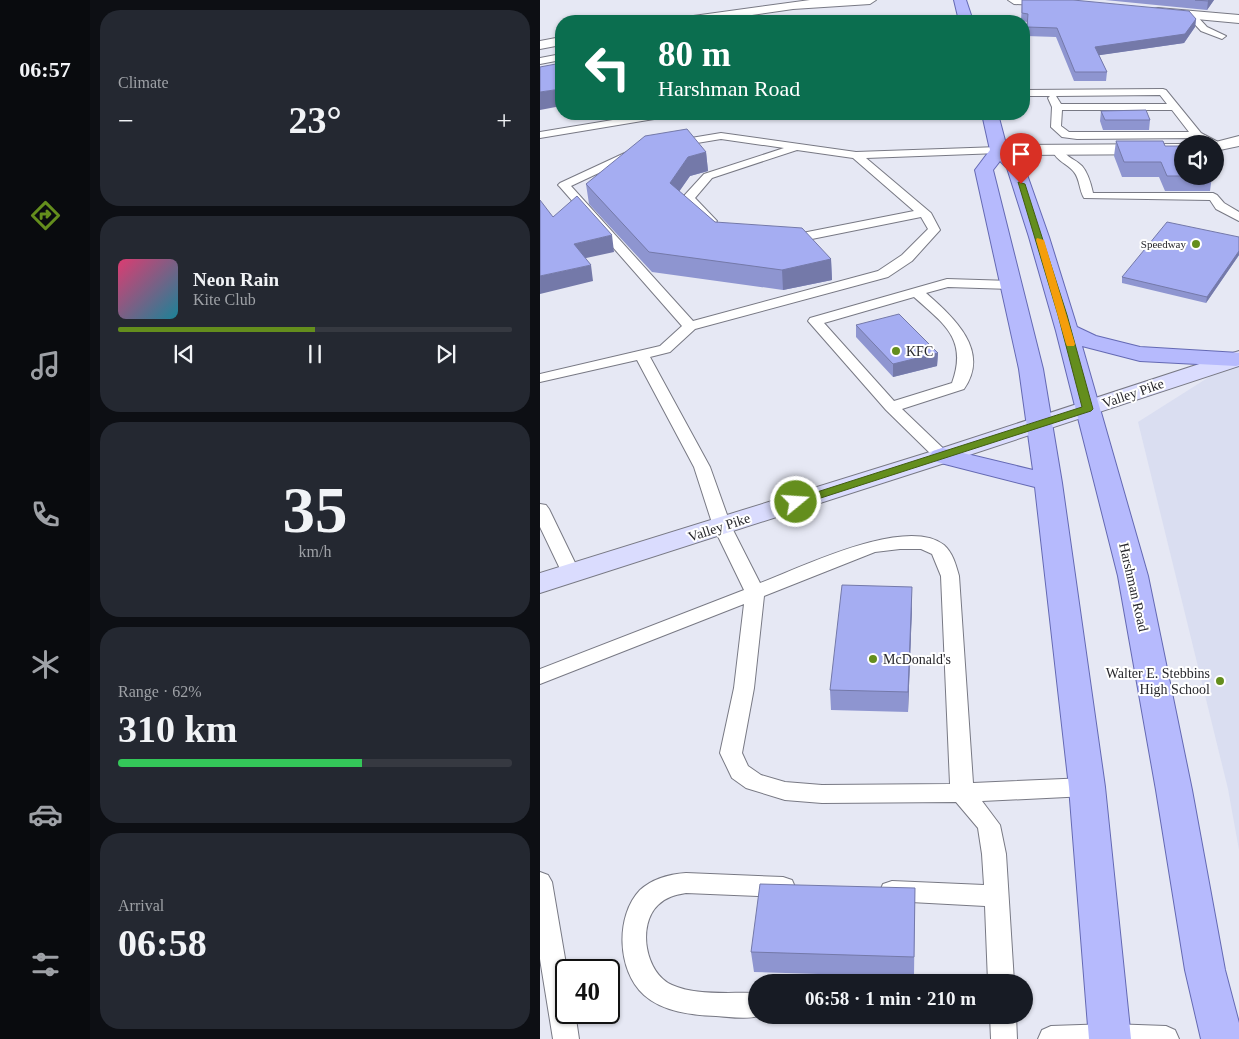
<!DOCTYPE html>
<html lang="en">
<head>
<meta charset="utf-8">
<style>
  :root { --surface:#171b24; --page:#242831; --text:#f1f3f6; --muted:#9ea1a6; --line:#363941; --accent:#648e1d }
  body { margin:0; font-family:Georgia,serif; background:var(--page); color:var(--text); height:100vh; display:flex; flex-direction:column; font-size:19px; white-space:nowrap }
  * { box-sizing:border-box; margin:0 }
  p { font-size:16px; color:var(--muted) }
  .icon { flex:none; width:28px; height:28px; fill:none; stroke:currentColor; stroke-width:2; stroke-linecap:round; stroke-linejoin:round }
  .map { position:relative; flex:1; overflow:hidden }
  .details { display:flex; flex-direction:column; gap:10px; padding:10px; background:#0d0f14; width:450px }
  .details>* { flex:none }
  .guide { position:absolute; left:15px; top:15px; width:475px; height:105px; border-radius:20px; box-shadow:0 1px 4px #0004; background:#0b6e4f; color:#fff; overflow:hidden }
  .fabs { position:absolute; left:634px; top:135px; display:grid; gap:10px }
  .fabs a { display:grid; place-items:center; width:50px; height:50px; border-radius:50%; background:var(--surface); box-shadow:0 1px 4px #0004; font-size:25px }
  .speed { position:absolute; left:15px; top:959px; display:flex; gap:10px; font-size:25px; font-weight:700; text-align:center }
  .speed>* { display:grid; place-content:center; width:65px; height:65px; border-radius:50%; background:var(--surface); box-shadow:0 1px 4px #0004; line-height:1 }
  .speed .limit { border:2px solid #111; border-radius:8px; background:#fff; color:#111 }
  .pin { position:absolute; display:grid; place-items:center; width:42px; height:42px; color:#fff; margin:-51px -21px; border-radius:50% 50% 50% 0; rotate:-45deg; box-shadow:0 0 5px #0007 }
  .pin .icon { rotate:45deg }
  .me { position:absolute; width:55px; margin:-28px; rotate:72deg; stroke-linejoin:round; filter:drop-shadow(0 0 4px #0008) }
  .turn { display:flex; align-items:center; gap:18px; height:105px; padding:0 20px; font-size:22px }
  .turn .icon { width:65px; height:65px; stroke-width:2.5 }
  .turn b { display:block; font-size:35px; line-height:42px }
  .big { font-size:38px; font-weight:800; line-height:1.1 }
  .details .widget { flex:1; display:flex; flex-direction:column; justify-content:center; gap:8px; min-width:0; padding:0 18px; border-radius:20px; background:var(--page) }
  .details .dial { align-items:center; gap:0 }
  .dial b { font-size:65px; line-height:1 }
  .song { display:flex; align-items:center; gap:15px }
  .cover { width:60px; height:60px; border-radius:8px; background:linear-gradient(135deg,hsl(340 70% 55%),hsl(190 70% 35%)) }
  .played { height:5px; border-radius:2px; background:linear-gradient(90deg,var(--accent) 50%,var(--line) 50%) }
  .keys { display:flex; justify-content:space-around; direction:ltr }
  .heat { display:flex; justify-content:space-between; align-items:center; font-size:28px; direction:ltr }
  .charge { height:8px; border-radius:4px; background:linear-gradient(90deg,#34c759 62%,var(--line) 0) }
  .trip { position:absolute; left:208px; top:974px; width:285px; height:50px; border-radius:25px; background:var(--surface); box-shadow:0 1px 4px #0004; font-weight:800; line-height:50px; text-align:center }
  main { display:flex; flex:1; min-height:0 }
  .tabs { display:flex; flex-direction:column; width:90px; justify-content:space-around; align-items:center; background:#090b0e; color:var(--muted) }
  .tabs .icon { width:35px; height:35px }
  .tabs .selected { color:var(--accent) }
  .tabs b { font-size:22px; color:var(--text) }
  .map>svg:first-child { display:block }
</style>
</head>
<body>
<main>
<nav class="tabs">
<b>06:57</b>
<svg class="icon selected" aria-label="directions" viewBox="0 0 24 24"><path d="M12 3l9 9-9 9-9-9zM9 14v-3h6M13 9l2 2-2 2"/></svg>
<svg class="icon" aria-label="music" viewBox="0 0 24 24"><path d="M9 18V5l10-2v13"/><circle cx="6" cy="18" r="3"/><circle cx="16" cy="16" r="3"/></svg>
<svg class="icon" aria-label="phone" viewBox="0 0 24 24"><path d="M5 4h4l2 5-3 2q2 4 5 5l2-3 5 2v4C11 20 4 13 5 4z"/></svg>
<svg class="icon" aria-label="climate" viewBox="0 0 24 24"><path d="M12 3v18M4 7l16 10M4 17L20 7"/></svg>
<svg class="icon" aria-label="car" viewBox="0 0 24 24"><path d="M5 17H2v-5l4-1 3-4h7l3 4 3 1v5h-3M9 17h6M6 11h13"/><circle cx="7" cy="17" r="2"/><circle cx="17" cy="17" r="2"/></svg>
<svg class="icon" aria-label="filters" viewBox="0 0 24 24"><path d="M4 7h16M4 17h16"/><circle cx="9" cy="7" r="2"/><circle cx="15" cy="17" r="2"/></svg>
</nav>
<section class="details">
<div class="widget"><p>Climate</p>
<div class="heat"><a>−</a><b class="big">23°</b><a>+</a></div>
</div>
<div class="widget">
<div class="song"><i class="cover"></i><div><b>Neon Rain</b><p>Kite Club</p></div></div>
<div class="played"></div>
<div class="keys"><svg class="icon" aria-label="previous" viewBox="0 0 24 24"><path d="M18 5L8 12l10 7zM5 5v14"/></svg><svg class="icon" aria-label="pause" viewBox="0 0 24 24"><path d="M8 5v14M16 5v14"/></svg><svg class="icon" aria-label="next" viewBox="0 0 24 24"><path d="M6 5l10 7-10 7zM19 5v14"/></svg></div>
</div>
<div class="widget dial"><b>35</b><p>km/h</p></div>
<div class="widget"><p>Range · 62%</p><b class="big">310 km</b><div class="charge"></div></div>
<div class="widget"><p>Arrival</p><b class="big">06:58</b></div>
</section>
<div class="map">
<svg width="699" height="1039" viewBox="0 0 699 1039">
  <rect width="100%" height="100%" fill="#e6e8f4"/>
  <path fill="#dadef1" d="M 699,358 L 699,850 L 688,789 L 598,422 Z"/>
  <g fill="none" stroke-linecap="round" stroke-linejoin="round">
    <g stroke="#787984" stroke-width="2">
      <path id="lane" d="M 649,14 L 655,14 L 667,27 L 686,36 L 682,39 L 661,31 L 649,18 Z
        M 21,54 L 21,60 L 0,64 L 0,58 Z
        M 623,89 L 626,90 L 661,133 L 678,142 L 679,144 L 678,146 L 675,147 L 675,144 L 665,144 L 655,138 L 537,139 L 522,137 L 511,127 L 512,107 L 508,98 L 510,96 L 484,96 L 484,90 ZM 620,95 L 627,104 L 521,104 L 516,96 ZM 522,110 L 632,110 L 649,132 L 529,132 L 521,126 Z
        M 109,114 L 131,114 L 126,117 L 0,138 L 0,132 Z
        M 181,133 L 316,152 L 459,147 L 464,150 L 459,153 L 326,158 L 391,213 L 400,230 L 372,261 L 348,277 L 155,329 L 130,352 L 110,357 L 170,467 L 191,526 L 220,583 C 260,568 366,515 404,545 C 413,553 416,565 419,576 L 433,783 L 547,778 L 555,781 L 558,787 L 555,793 L 547,796 L 442,801 L 460,825 L 466,854 L 474,982 L 448,982 L 445,906 L 352,901 L 343,898 L 340,891 L 343,884 L 352,881 L 444,885 L 442,854 L 438,828 L 416,802 L 282,803 L 245,800 L 206,788 L 192,778 L 180,753 L 194,688 L 204,604 L 0,684 L 0,669 L 204,590 L 173,526 L 154,467 L 97,360 L 0,382 L 0,374 L 120,346 L 142,326 L 20,187 L 18,185 L 20,183 L 89,151 L 97,151 L 98,153 L 97,155 L 31,186 L 153,321 L 338,271 L 362,255 L 388,229 L 381,217 L 247,244 L 243,243 L 241,240 L 243,237 L 247,236 L 374,211 L 313,158 L 257,150 L 172,178 L 155,198 L 177,221 L 175,224 L 167,224 L 142,198 L 164,174 L 244,148 L 181,139 L 133,147 L 128,144 L 133,141 ZM 360,549 L 381,549 L 392,554 L 401,576 L 410,784 L 282,785 L 245,782 L 221,775 L 208,766 L 202,753 L 214,688 L 224,596 L 335,552 Z
        M 517,147 L 521,148 C 528,159 534,158 542,166 C 548,173 551,184 553,193 L 673,193 L 677,195 L 684,203 L 699,212 L 699,221 L 676,209 L 670,200 L 544,198 C 539,190 540,179 534,172 C 527,163 517,162 512,150 Z
        M 407,279 L 471,281 L 478,285 L 471,289 L 408,287 L 386,293 C 413,317 451,350 424,389 L 362,409 L 408,453 L 410,456 L 408,459 L 396,459 L 346,410 L 268,321 L 270,318 ZM 374,297 C 404,324 428,339 412,383 L 354,401 L 284,323 Z
        M 0,504 L 6,505 L 9,509 L 40,573 L 38,577 L 31,579 L 24,577 L 22,573 L 0,527 Z
        M 0,872 L 8,875 L 12,882 L 27,970 L 26,1012 L 35,1012 L 39,1039 L 13,1039 L 0,959 Z
        M 146,873 L 243,877 L 252,880 L 255,887 L 252,894 L 243,897 L 146,893 C 135,895 126,897 118,905 C 97,925 105,973 132,985 C 156,996 190,992 216,993 L 216,1015 L 222,1015 C 209,1020 190,1017 176,1016 C 152,1015 123,1012 104,995 C 77,971 75,916 100,890 C 112,879 130,874 146,873 Z
        M 450,1015 L 476,1015 L 477,1039 L 451,1039 Z
        M 570,1024 L 626,1026 L 635,1030 L 639,1039 L 498,1039 L 502,1030 L 511,1026 Z"/>
    </g>
    <g stroke="#787984" stroke-width="2">
      <path id="street" d="M 270,0 L 336,0 L 330,4 L 253,9 L 171,21 L 139,21 L 146,17 Z
        M 468,0 L 525,0 L 526,2 L 520,6 L 474,4 Z
        M 618,8 L 699,15 L 699,23 L 613,15 L 611,12 L 613,9 Z
        M 21,37 L 21,45 L 0,49 L 0,41 Z
        M 699,136 L 699,146 L 675,151 L 675,144 L 668,144 Z
        M 642,144 L 642,154 L 459,155 L 453,154 L 450,150 L 453,146 L 459,145 Z"/>
    </g>
    <g stroke="#787984" stroke-width="2">
      <path id="secondary" d="M 699,351 L 699,366 L 411,461 L 0,593 L 0,573 L 393,451 Z"/>
    </g>
    <g stroke="#6469b3" stroke-width="2">
      <path id="primary" d="M 414,0 L 426,0 L 433,21 L 419,21 Z
        M 442,114 L 458,114 L 467,148 L 484,166 L 509,237 L 537,327 L 556,336 L 600,347 L 699,353 L 699,365 L 696,366 L 600,361 L 542,346 L 608,576 L 652,790 L 685,970 L 699,1023 L 699,1039 L 661,1039 L 645,970 L 616,790 L 578,576 L 516,331 L 489,237 L 467,168 L 460,161 L 453,170 L 503,369 L 522,483 L 565,787 L 591,1039 L 549,1039 L 529,787 L 495,487 L 393,461 L 389,456 L 393,451 L 402,448 L 493,470 L 479,369 L 435,170 L 450,150 Z"/>
    </g>
    <use href="#lane" fill="#fff" fill-rule="evenodd"/>
    <use href="#street" fill="#fff" fill-rule="evenodd"/>
    <use href="#secondary" fill="#dadcfe" fill-rule="evenodd"/>
    <use href="#primary" fill="#b6bafd" fill-rule="evenodd"/>
  </g>
  <path fill="#8e95d0" d="M 482,0 L 656,19 L 655,27 L 644,43 L 559,55 L 567,72 L 566,81 L 534,81 L 516,37 L 486,36 L 487,22 L 481,21 Z
    M 565,0 L 674,0 L 667,10 Z
    M 561,111 L 610,120 L 609,130 L 563,130 L 560,121 Z
    M 576,141 L 625,146 L 642,146 L 642,176 L 672,176 L 670,191 L 625,191 L 619,177 L 582,177 L 574,156 Z
    M 166,152 L 168,171 L 150,176 L 139,191 L 175,222 L 291,259 L 292,280 L 243,290 L 112,272 L 49,204 L 46,184 Z
    M 699,237 L 699,255 L 666,303 L 582,283 L 582,277 Z
    M 316,325 L 398,353 L 397,366 L 353,377 L 316,337 Z
    M 372,607 L 368,712 L 291,710 L 290,690 Z
    M 375,888 L 374,977 L 214,972 L 211,952 Z"/>
  <path fill="#7479a9" d="M 669,0 L 674,0 L 667,10 L 668,1 Z
    M 656,19 L 655,27 L 644,43 L 554,56 L 555,47 Z
    M 21,89 L 21,106 L 0,110 L 0,92 Z
    M 166,152 L 168,171 L 150,176 L 132,202 L 130,183 L 148,157 Z
    M 72,235 L 74,252 L 37,260 L 34,244 Z
    M 699,251 L 699,255 L 666,303 L 667,297 Z
    M 291,259 L 292,280 L 243,290 L 242,270 Z
    M 51,265 L 53,281 L 0,294 L 0,276 Z
    M 398,353 L 397,366 L 353,377 L 353,364 Z
    M 372,587 L 372,607 L 368,712 L 368,692 Z"/>
  <path fill="#a5adf2" stroke="#7479a9" d="M 482,0 L 533,0 L 649,11 L 656,19 L 645,34 L 555,47 L 567,72 L 535,72 L 517,28 L 487,27 L 488,14 L 482,13 Z
    M 655,0 L 669,0 L 668,1 Z
    M 21,63 L 21,89 L 0,92 L 0,67 Z
    M 606,110 L 610,120 L 565,120 L 561,111 Z
    M 147,129 L 166,152 L 148,157 L 130,183 L 175,222 L 262,228 L 291,259 L 242,270 L 109,252 L 46,184 L 105,136 Z
    M 576,141 L 623,141 L 625,146 L 642,146 L 642,176 L 627,176 L 621,162 L 584,162 Z
    M 37,196 L 72,235 L 34,244 L 51,265 L 0,276 L 0,200 L 13,217 Z
    M 627,222 L 699,237 L 699,251 L 667,297 L 582,277 Z
    M 359,314 L 398,353 L 353,364 L 316,325 Z
    M 302,585 L 372,587 L 368,692 L 290,690 Z
    M 220,884 L 375,888 L 374,957 L 211,952 Z"/>
  <path fill="#648e1d" stroke="#415c13" d="M 478,182 L 485,184 L 527,315 L 553,409 L 551,411 L 259,505 L 252,505 L 250,502 L 252,500 L 542,407 L 518,315 Z"/>
  <path fill="#f59e0b" d="M 497,238 L 504,240 L 535,344 L 534,346 L 527,346 L 526,344 L 496,240 Z"/>
  <g fill="#648e1d" stroke="#fff" stroke-width="2">
    <circle cx="656" cy="244" r="5"/>
    <circle cx="356" cy="351" r="5"/>
    <circle cx="333" cy="659" r="5"/>
    <circle cx="680" cy="681" r="5"/>
  </g>
  <g text-anchor="middle" stroke-width="4" stroke-linejoin="round" paint-order="stroke">
    <g font-size="11" fill="#27272c" stroke="#fff" text-anchor="end">
      <text x="646" y="248">Speedway</text>
    </g>
    <g font-size="14" fill="#27272c" stroke="#fff" text-anchor="start">
      <text x="366" y="356">KFC</text>
      <text x="343" y="664">McDonald's</text>
      <text x="670" y="678" text-anchor="end">Walter E. Stebbins<tspan x="670" dy="16">High School</tspan></text>
    </g>
    <g font-size="14" fill="#27272c" stroke="#fff">
      <text transform="translate(593 393) rotate(-19)" y="5">Valley Pike</text>
      <text transform="translate(179 527) rotate(-18)" y="5">Valley Pike</text>
      <text transform="translate(594 587) rotate(77)" y="5">Harshman Road</text>
    </g>
  </g>
</svg>
<div class="fabs">
<a><svg class="icon" aria-label="sound" viewBox="0 0 24 24"><path d="M4 9h4l5-4v14l-5-4H4zM17 9q2 3 0 6"/></svg></a>
</div>
<div class="speed"><div class="limit">40</div></div>
<div class="pin" style="left:481px;top:184px;background:#d93025"><svg class="icon" aria-label="arrive" viewBox="0 0 24 24"><path d="M6 21V4h12l-3 4 3 4H6"/></svg></div>
<svg class="me" style="left:256px;top:502px" viewBox="-20 -20 40 40"><circle r="17" fill="#648e1d" stroke="#fff" stroke-width="3"/><path d="M0-11L8 9 0 5-8 9z" fill="#fff"/></svg>
<div class="trip">06:58 · 1 min · 210 m</div>
<div class="guide">
<div class="turn"><svg class="icon" aria-label="left" viewBox="0 0 24 24"><path d="M17 20v-9H6M10 6l-5 5 5 5"/></svg><div><b>80 m</b>Harshman Road</div></div>
</div>
</div>
</main>
</body>
</html>
